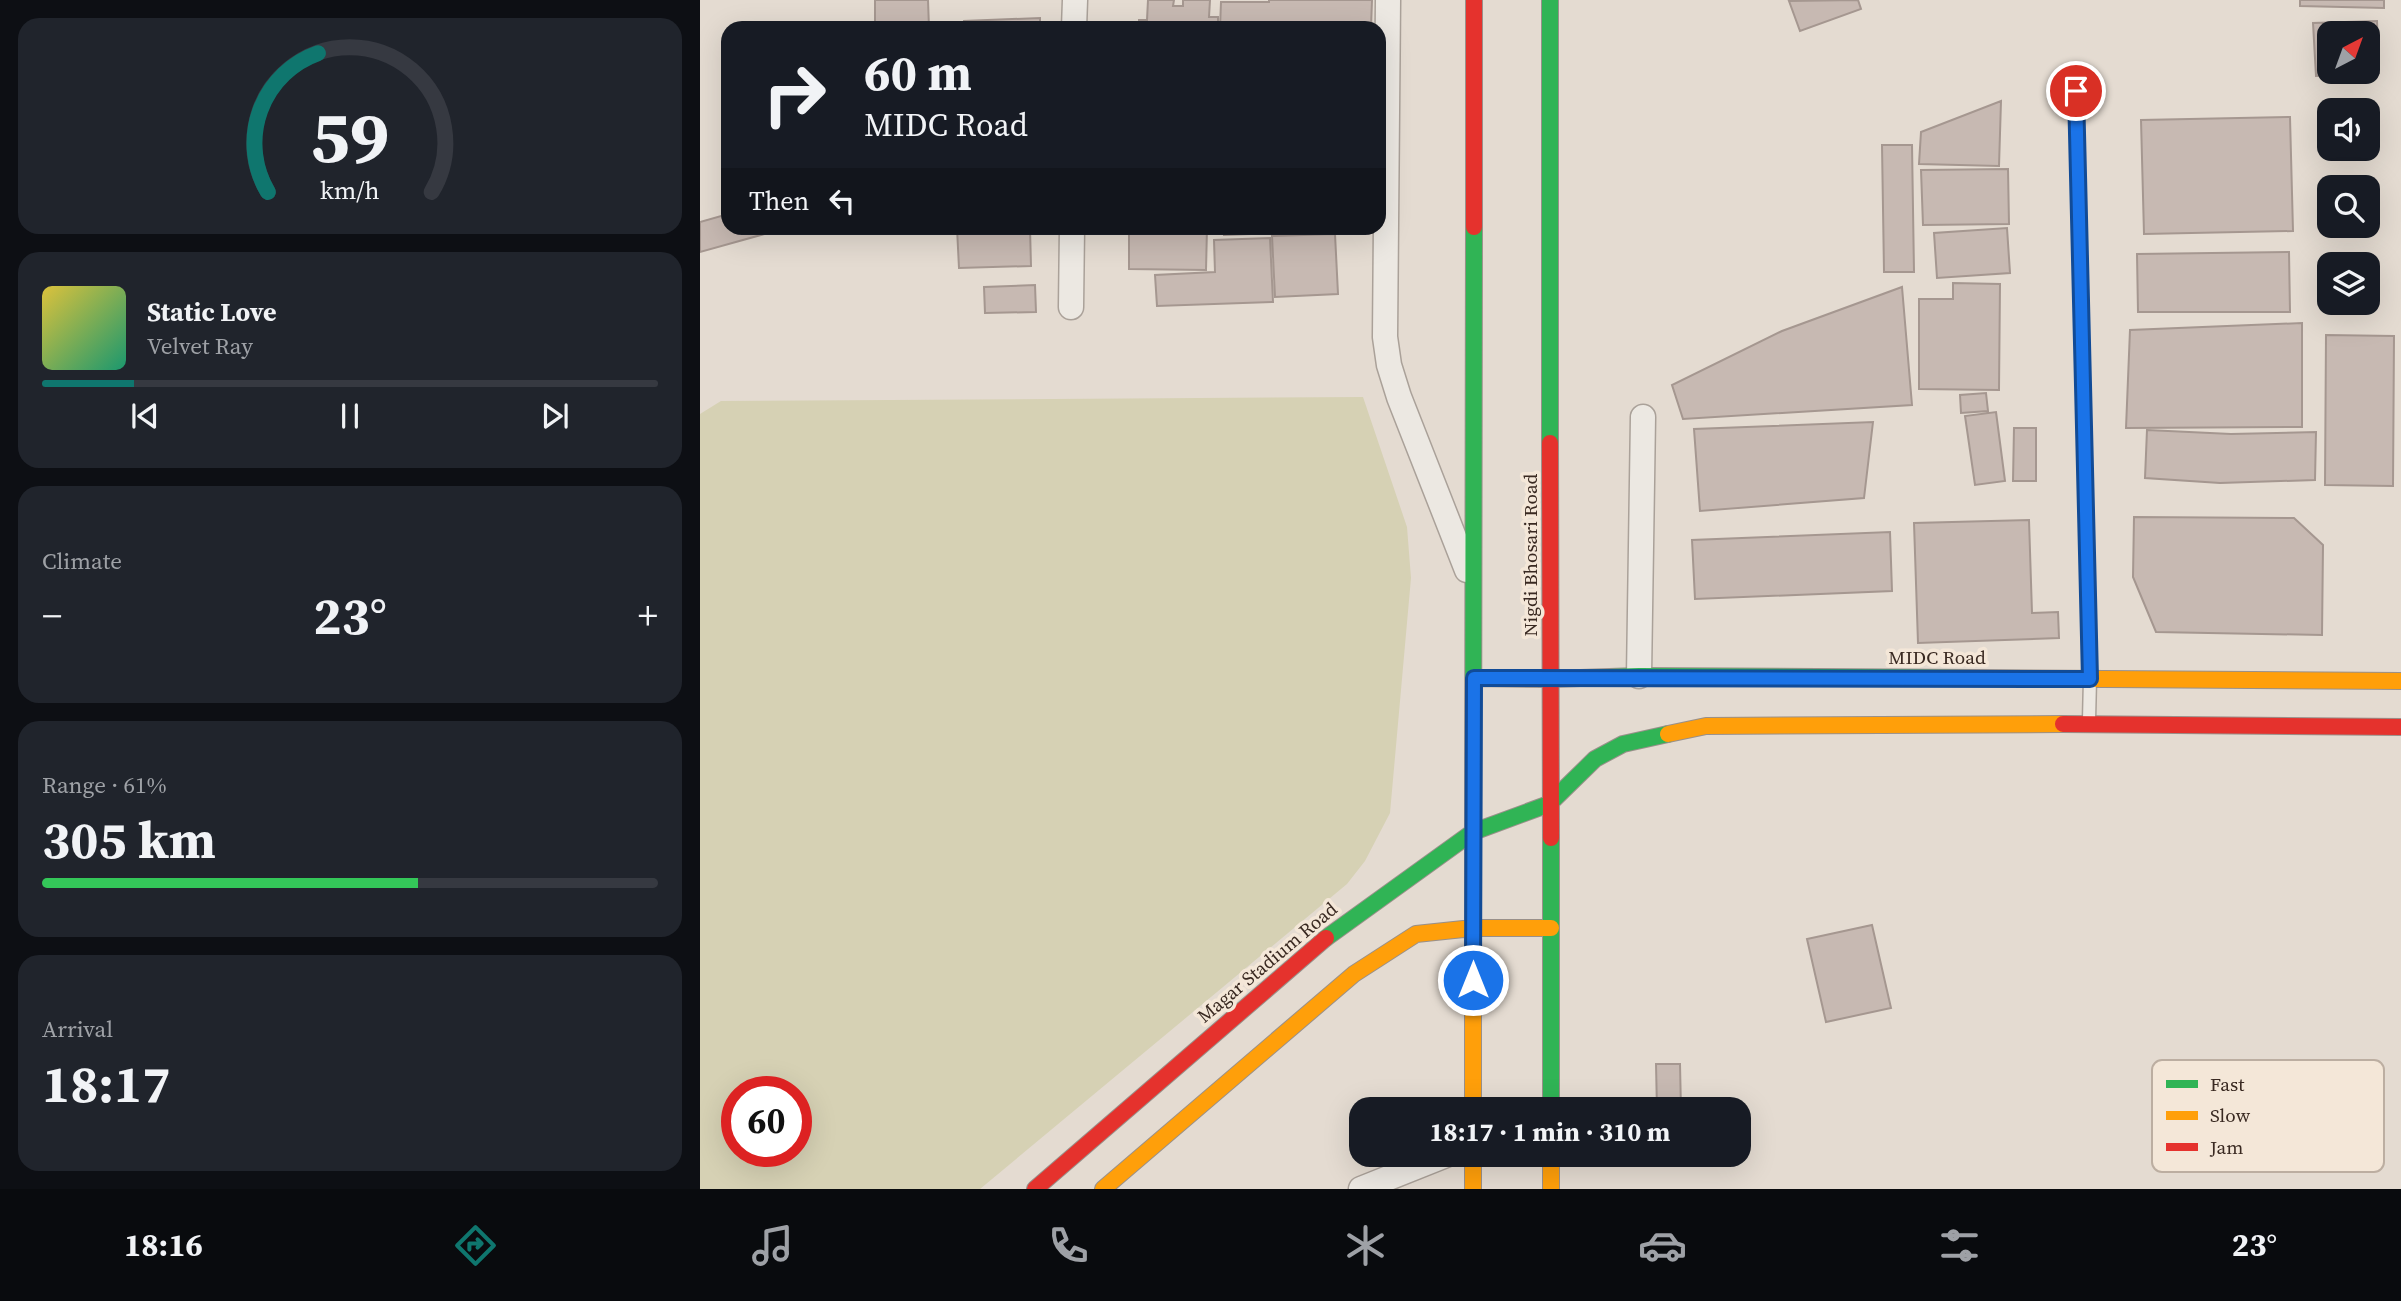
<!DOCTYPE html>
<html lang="en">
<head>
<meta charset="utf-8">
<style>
  :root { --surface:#171b24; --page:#20242c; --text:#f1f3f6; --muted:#9ea1a6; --line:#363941; --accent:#0f766e }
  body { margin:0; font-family:"Source Serif 4",serif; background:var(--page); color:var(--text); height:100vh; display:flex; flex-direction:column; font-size:26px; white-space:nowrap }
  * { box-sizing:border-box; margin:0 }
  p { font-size:23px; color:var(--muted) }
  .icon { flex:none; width:38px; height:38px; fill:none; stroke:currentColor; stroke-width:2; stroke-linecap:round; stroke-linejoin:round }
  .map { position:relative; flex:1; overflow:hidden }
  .drawer { display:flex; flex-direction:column; gap:18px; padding:18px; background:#0d0f14; width:700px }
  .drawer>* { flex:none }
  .hud { position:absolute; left:21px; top:21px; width:665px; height:214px; border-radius:21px; box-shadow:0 7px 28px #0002; background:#171b24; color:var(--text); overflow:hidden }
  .needle { width:46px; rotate:41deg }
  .fabs { position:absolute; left:1617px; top:21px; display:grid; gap:14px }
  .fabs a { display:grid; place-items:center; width:63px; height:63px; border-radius:14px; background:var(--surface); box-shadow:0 7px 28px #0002; font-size:35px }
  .speed { position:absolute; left:21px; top:1076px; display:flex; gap:14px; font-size:35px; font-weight:700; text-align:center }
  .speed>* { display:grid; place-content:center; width:91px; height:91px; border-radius:50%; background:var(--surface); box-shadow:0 7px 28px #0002; line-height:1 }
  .speed .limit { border:10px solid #d22; background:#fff; color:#111 }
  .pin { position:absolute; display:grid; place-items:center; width:60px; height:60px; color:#fff; margin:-30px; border:4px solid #fff; border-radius:50%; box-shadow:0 2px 7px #0007 }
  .me { position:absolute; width:77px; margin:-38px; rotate:0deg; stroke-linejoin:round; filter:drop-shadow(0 0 5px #0008) }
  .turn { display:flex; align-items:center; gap:24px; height:147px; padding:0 28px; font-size:32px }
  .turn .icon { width:91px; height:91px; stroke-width:2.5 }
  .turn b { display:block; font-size:49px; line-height:60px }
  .then { display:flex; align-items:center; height:66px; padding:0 28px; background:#0003; gap:14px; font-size:26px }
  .big { font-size:52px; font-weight:700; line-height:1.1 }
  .drawer .widget { flex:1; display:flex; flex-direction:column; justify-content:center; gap:10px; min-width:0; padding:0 24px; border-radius:21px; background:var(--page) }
  .drawer .dial { align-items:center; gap:0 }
  .dial svg { height:182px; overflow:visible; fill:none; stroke:var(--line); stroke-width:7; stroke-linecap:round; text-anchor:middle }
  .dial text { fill:var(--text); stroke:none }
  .song { display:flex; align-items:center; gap:21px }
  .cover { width:84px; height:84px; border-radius:10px; background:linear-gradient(135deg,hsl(50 70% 55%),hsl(160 70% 35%)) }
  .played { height:7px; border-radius:4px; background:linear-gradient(90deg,var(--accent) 15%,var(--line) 15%) }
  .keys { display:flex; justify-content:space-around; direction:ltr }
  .heat { display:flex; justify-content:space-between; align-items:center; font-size:38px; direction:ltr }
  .charge { height:10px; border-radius:5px; background:linear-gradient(90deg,#34c759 61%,var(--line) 0) }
  .trip { position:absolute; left:649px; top:1097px; width:402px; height:70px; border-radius:21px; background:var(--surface); box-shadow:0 7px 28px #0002; font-weight:700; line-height:70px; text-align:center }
  .menu { display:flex; height:112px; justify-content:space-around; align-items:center; background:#090b0e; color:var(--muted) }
  .menu .icon { width:49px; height:49px }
  .menu .current { color:var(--accent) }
  .menu b { font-size:32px; color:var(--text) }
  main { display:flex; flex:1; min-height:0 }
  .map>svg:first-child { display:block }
</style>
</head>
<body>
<main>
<section class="drawer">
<div class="widget dial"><svg viewBox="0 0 100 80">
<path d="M14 69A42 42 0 1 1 86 69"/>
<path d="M14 69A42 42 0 0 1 36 8" stroke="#0f766e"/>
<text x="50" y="56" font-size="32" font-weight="700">59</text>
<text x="50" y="72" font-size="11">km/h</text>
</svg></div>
<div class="widget">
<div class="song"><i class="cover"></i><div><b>Static Love</b><p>Velvet Ray</p></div></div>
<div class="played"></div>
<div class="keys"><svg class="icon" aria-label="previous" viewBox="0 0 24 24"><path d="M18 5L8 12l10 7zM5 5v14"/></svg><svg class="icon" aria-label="pause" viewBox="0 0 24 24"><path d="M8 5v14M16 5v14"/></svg><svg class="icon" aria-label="next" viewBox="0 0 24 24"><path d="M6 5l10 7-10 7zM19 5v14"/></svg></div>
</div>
<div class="widget"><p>Climate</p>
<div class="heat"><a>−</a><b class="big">23°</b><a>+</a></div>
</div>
<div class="widget"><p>Range · 61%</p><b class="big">305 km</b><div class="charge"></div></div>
<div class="widget"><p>Arrival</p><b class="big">18:17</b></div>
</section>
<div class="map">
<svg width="1701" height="1189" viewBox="0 0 1701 1189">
  <rect width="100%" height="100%" fill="#e4dbd1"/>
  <path fill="#d6d1b4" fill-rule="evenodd" d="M 663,397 L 707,527 L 711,578 L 690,813 L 665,861 L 647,884 L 280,1189 L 0,1189 L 0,414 L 21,401 ZM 37,1092 L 96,1092 L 96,1152 L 37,1152 Z"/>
  <path fill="#c7b9b2" stroke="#a59790" stroke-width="2" fill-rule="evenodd" d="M 175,0 L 228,0 L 229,28 L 175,28 Z
    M 448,0 L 474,0 L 473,6 L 483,6 L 483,0 L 510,0 L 509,17 L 518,17 L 518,28 L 439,28 L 439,20 L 447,20 Z
    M 569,0 L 672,0 L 671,28 L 520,28 L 521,2 L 569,2 Z
    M 1158,0 L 1161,9 L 1100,31 L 1089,1 Z
    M 1600,0 L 1684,0 L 1684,8 L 1600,6 Z
    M 340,18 L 340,28 L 264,28 L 264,21 Z
    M 1677,21 L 1679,73 L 1616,76 L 1613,23 ZM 1629,33 L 1668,33 L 1668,72 L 1629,72 Z
    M 1301,101 L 1299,166 L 1219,164 L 1221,132 Z
    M 1590,117 L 1593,231 L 1444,234 L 1441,120 Z
    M 1182,145 L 1212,145 L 1214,272 L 1184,272 Z
    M 1308,169 L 1309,224 L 1223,225 L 1221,170 Z
    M 28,214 L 28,228 L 86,228 L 0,252 L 0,222 Z
    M 257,228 L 330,228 L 331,266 L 259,268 Z
    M 429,228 L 507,228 L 506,270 L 429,269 Z
    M 523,228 L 669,228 L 670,230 L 524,235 Z
    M 1307,228 L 1310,273 L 1237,278 L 1234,233 Z
    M 635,234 L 638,294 L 575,297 L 572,236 Z
    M 570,238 L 573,302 L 457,306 L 455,275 L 515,272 L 514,240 Z
    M 1589,252 L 1590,312 L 1438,312 L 1437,254 Z
    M 1253,283 L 1300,284 L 1299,390 L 1219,389 L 1219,299 L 1253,299 Z
    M 335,285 L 336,312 L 285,313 L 284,287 Z
    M 1202,287 L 1212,405 L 983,419 L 972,385 L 1082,331 Z
    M 1602,323 L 1602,427 L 1426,428 L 1430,330 Z
    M 1626,335 L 1694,336 L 1693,486 L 1625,485 Z
    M 1286,393 L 1288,411 L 1261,413 L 1260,395 Z
    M 1296,412 L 1305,481 L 1275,485 L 1265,416 Z
    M 1173,422 L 1164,498 L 1000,511 L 994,429 Z
    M 1314,428 L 1336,428 L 1336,481 L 1313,481 Z
    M 1447,430 L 1531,434 L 1616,432 L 1615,480 L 1520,483 L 1445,478 Z
    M 1434,517 L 1594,518 L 1623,545 L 1622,635 L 1456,632 L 1433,577 Z
    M 1329,520 L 1332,613 L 1358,612 L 1359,638 L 1218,643 L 1214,523 Z
    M 1190,532 L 1192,591 L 995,599 L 992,540 Z
    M 1172,925 L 1191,1008 L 1126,1022 L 1107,939 Z
    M 956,1064 L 980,1064 L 981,1110 L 957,1110 Z"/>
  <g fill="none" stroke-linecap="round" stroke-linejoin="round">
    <g stroke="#aaa199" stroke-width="15">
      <path id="lane" d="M 1376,91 L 1390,679 L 1389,720"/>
    </g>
    <g stroke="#aaa199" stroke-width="27">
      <path id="street" d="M 688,0 L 685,337 L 689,365 L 699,397 L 767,570
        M 374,28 L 375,0
        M 371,307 L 372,228
        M 939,676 L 943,417
        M 661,1189 L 746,1155"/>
    </g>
    <g stroke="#99908a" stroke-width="18">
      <path id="fast" d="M 850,0 L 850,443
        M 774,678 L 851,679 L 939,676 L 1272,678
        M 773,838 L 774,227
        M 851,838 L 851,1110
        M 626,938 L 773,832 L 849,804 L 895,759 L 923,744 L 968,734"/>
    </g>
    <g stroke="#99908a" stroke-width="18">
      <path id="slow" d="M 1272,678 L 1701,681
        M 968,734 L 1006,726 L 1363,724
        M 773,1110 L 773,838
        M 773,1155 L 773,1189
        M 851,1155 L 851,1189
        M 403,1189 L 654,974 L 716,934 L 773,928 L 851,928"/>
    </g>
    <g stroke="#99908a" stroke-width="18">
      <path id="jam" d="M 774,227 L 774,0
        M 850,443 L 851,838
        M 1363,724 L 1701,727
        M 335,1189 L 626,938"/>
    </g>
    <use href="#lane" stroke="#ece8e2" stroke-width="12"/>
    <use href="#street" stroke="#ece8e2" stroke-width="24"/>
    <use href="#fast" stroke="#30b455" stroke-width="16"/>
    <use href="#slow" stroke="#ff9f0a" stroke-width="16"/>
    <use href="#jam" stroke="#e5322d" stroke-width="16"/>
  </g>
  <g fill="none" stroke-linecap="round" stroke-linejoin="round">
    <g stroke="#114b97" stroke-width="18">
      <path id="route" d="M 773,980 L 774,678 L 1390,679 L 1376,91"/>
    </g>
    <use href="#route" stroke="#1a73e8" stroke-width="12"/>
  </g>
  <g text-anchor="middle" stroke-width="7" stroke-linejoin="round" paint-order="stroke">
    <g font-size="19" fill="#392921" stroke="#f4e7d8">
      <text transform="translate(830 555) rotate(-90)" y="7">Nigdi Bhosari Road</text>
      <text x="1237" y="664">MIDC Road</text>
      <text transform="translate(567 962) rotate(-40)" y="7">Magar Stadium Road</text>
    </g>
  </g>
  <rect x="1452" y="1060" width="232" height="112" rx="10" fill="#f4e7d8" stroke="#bcaea1" stroke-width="2"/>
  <rect x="1466" y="1080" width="32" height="8" fill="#30b455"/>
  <rect x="1466" y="1111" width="32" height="9" fill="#ff9f0a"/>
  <rect x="1466" y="1143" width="32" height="8" fill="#e5322d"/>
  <g font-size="19" fill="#392921">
    <text x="1510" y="1091">Fast</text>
    <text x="1510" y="1122">Slow</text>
    <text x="1510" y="1154">Jam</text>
  </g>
</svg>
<div class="fabs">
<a><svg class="needle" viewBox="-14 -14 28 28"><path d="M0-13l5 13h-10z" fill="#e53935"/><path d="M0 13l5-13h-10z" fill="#9ea1a6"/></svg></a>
<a><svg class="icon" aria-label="sound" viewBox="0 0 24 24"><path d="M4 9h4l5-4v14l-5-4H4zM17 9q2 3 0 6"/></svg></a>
<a><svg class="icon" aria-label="search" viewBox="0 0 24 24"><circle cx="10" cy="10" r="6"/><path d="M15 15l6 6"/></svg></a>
<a><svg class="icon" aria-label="layers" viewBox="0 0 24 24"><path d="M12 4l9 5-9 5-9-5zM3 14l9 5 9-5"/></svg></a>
</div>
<div class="speed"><div class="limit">60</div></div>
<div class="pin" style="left:1376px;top:91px;background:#d93025"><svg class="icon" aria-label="arrive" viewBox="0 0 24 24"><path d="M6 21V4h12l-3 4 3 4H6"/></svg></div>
<svg class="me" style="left:773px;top:980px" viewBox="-20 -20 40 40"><circle r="17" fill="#1a73e8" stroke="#fff" stroke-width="3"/><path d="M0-11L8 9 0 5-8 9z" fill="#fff"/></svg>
<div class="trip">18:17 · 1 min · 310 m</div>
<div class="hud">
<div class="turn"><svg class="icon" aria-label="right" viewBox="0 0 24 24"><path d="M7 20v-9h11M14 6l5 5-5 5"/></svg><div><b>60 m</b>MIDC Road</div></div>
<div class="then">Then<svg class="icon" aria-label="left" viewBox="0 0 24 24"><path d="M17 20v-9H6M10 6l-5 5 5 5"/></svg></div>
</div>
</div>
</main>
<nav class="menu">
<b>18:16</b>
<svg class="icon current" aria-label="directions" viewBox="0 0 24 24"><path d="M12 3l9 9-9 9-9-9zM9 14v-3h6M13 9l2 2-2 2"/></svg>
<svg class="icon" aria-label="music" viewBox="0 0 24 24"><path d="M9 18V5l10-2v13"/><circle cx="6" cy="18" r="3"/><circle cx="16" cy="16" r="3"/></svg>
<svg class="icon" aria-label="phone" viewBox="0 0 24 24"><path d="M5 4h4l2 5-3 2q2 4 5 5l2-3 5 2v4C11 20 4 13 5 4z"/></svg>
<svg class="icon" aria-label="climate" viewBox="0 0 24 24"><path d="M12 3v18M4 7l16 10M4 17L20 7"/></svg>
<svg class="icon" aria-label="car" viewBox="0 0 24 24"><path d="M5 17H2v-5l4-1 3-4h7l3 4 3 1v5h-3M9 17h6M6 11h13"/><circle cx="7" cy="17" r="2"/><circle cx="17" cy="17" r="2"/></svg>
<svg class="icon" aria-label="filters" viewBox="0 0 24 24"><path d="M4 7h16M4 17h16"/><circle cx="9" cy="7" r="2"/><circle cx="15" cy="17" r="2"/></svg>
<b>23°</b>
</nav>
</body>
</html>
